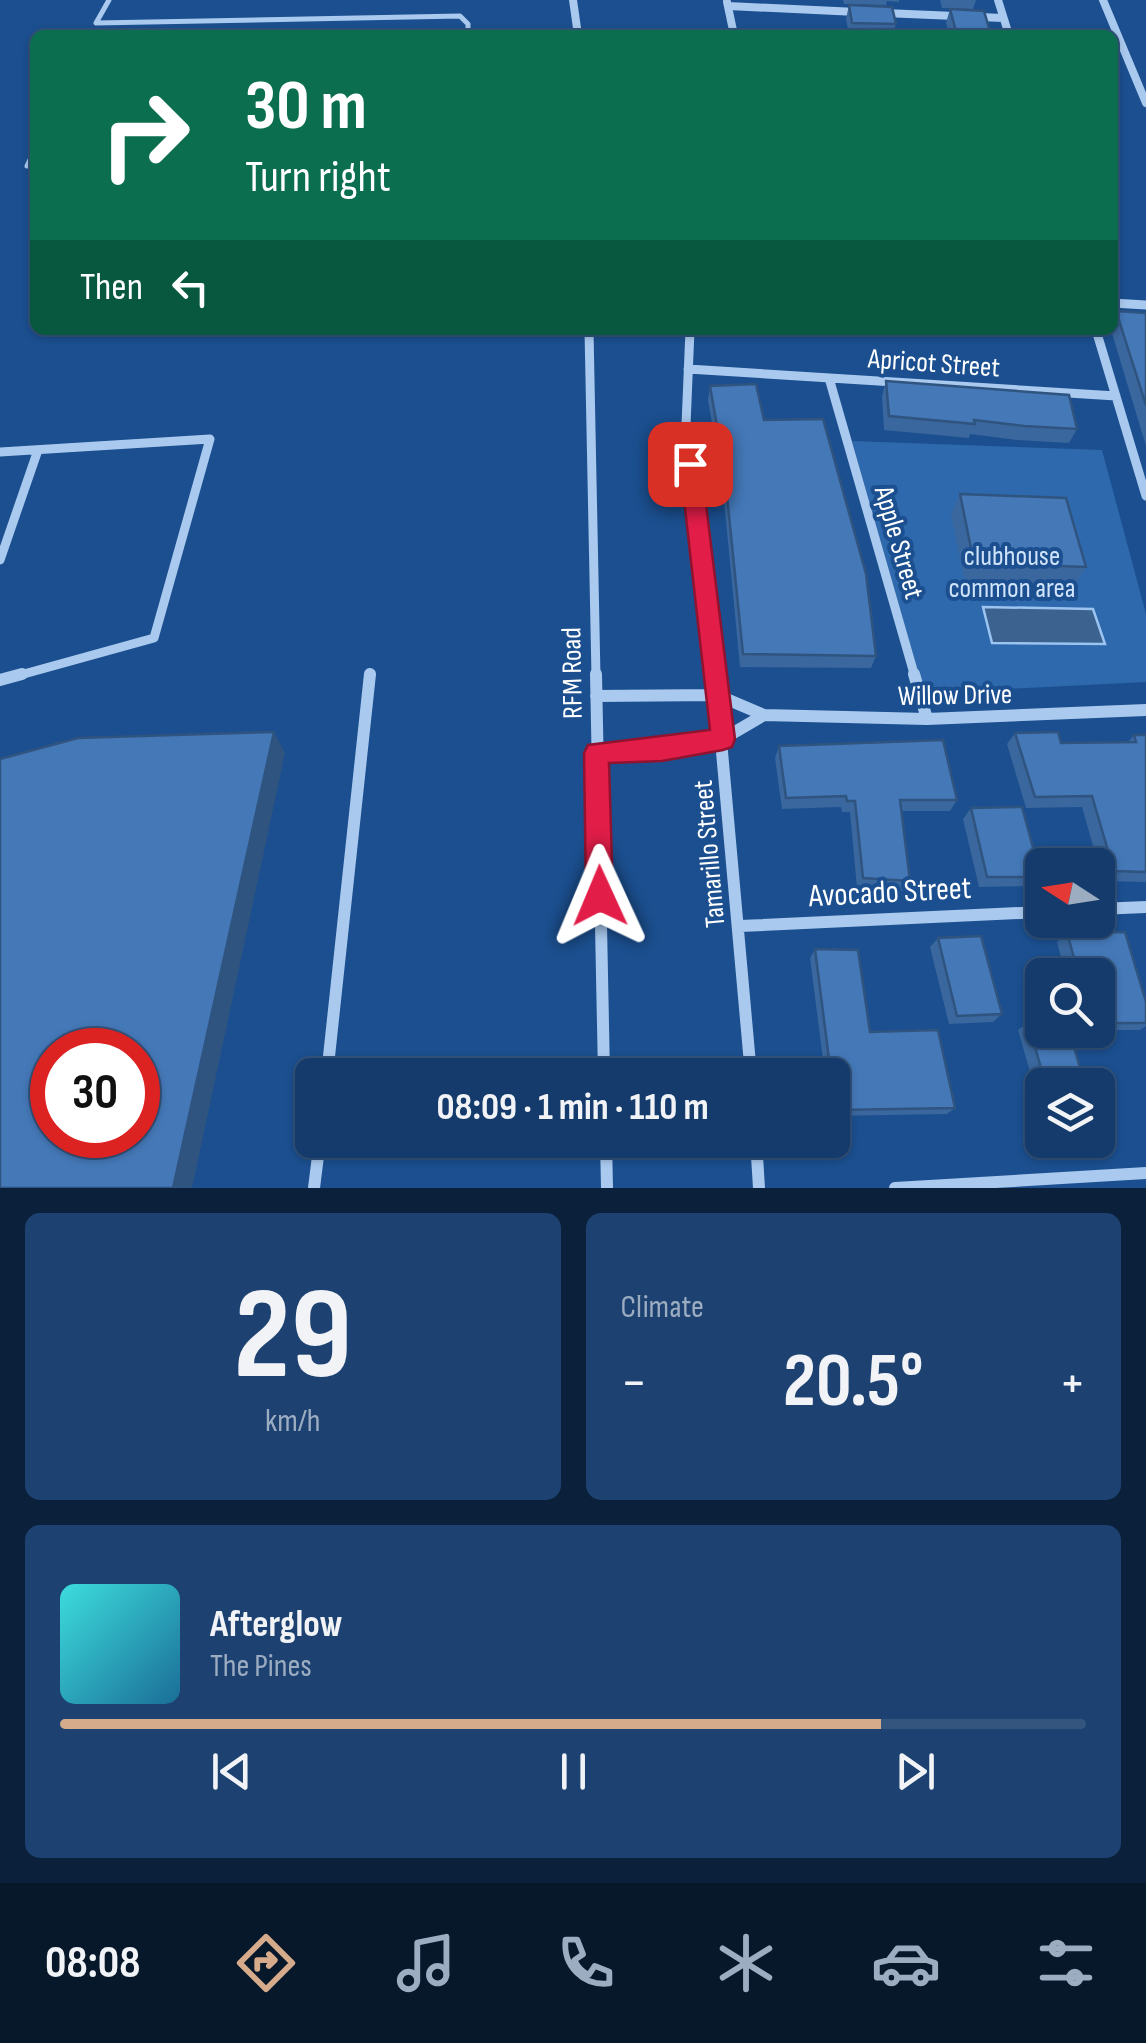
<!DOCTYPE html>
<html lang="en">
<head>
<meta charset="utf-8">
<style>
  :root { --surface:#143b6b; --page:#1d4271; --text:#f1f3f6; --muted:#9dadc1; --line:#33557e; --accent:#d6ab8b }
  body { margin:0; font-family:"Sofia Sans Condensed",sans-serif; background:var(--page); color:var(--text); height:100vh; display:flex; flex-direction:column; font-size:38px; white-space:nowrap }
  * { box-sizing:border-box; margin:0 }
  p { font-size:32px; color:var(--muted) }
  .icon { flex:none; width:55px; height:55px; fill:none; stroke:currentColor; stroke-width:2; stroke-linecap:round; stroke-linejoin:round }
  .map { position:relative; height:1188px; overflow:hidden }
  .side { display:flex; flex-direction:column; gap:25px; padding:25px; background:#0b203b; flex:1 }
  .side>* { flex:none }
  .guide { position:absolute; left:30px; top:30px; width:1088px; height:305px; border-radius:15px; box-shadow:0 2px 8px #0004,0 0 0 2px var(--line); background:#0b6e4f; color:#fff; overflow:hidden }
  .needle { width:65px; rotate:282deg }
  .fabs { position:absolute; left:1025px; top:848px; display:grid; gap:20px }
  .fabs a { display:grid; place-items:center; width:90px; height:90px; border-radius:15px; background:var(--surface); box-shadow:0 2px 8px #0004,0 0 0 2px var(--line); font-size:50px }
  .speed { position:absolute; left:30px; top:1028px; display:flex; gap:20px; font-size:50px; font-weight:700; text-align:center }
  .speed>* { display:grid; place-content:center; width:130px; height:130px; border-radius:50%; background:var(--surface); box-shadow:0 2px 8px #0004,0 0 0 2px var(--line); line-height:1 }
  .speed .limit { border:15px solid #d22; background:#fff; color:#111 }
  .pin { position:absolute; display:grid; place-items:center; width:85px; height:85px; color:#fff; margin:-42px; border-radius:20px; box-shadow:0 5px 15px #0006 }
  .me { position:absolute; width:110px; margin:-55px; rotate:359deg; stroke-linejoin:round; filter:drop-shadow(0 0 8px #0008) }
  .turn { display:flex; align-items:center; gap:35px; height:210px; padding:0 50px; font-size:45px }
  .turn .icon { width:130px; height:130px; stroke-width:2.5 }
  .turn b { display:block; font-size:70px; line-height:85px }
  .then { display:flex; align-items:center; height:95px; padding:0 50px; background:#0003; gap:20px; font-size:38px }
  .big { font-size:75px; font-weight:700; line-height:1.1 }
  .side .widget { flex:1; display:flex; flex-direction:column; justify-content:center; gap:15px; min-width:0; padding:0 35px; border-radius:15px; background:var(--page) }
  .side .dial { align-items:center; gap:0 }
  .dial b { font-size:130px; line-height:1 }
  .song { display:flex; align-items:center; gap:30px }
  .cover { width:120px; height:120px; border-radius:15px; background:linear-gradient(135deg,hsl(180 70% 55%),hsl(200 70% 35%)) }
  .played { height:10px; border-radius:5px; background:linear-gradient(90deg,var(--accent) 80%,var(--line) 80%) }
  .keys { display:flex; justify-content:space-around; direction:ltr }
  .heat { display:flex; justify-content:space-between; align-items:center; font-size:55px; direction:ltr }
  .side .tiles { flex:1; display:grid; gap:25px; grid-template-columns:1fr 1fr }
  .widget:last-child { grid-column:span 2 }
  .trip { position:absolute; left:295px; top:1058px; width:555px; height:100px; border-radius:15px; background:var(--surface); box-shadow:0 2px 8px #0004,0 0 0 2px var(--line); font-weight:700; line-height:100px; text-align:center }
  .tabs { display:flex; height:160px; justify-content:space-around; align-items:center; background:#08182b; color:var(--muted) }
  .tabs .icon { width:70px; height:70px }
  .tabs .current { color:var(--accent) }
  .tabs b { font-size:45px; color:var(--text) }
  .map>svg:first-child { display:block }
</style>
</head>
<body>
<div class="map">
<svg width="1146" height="1188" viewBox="0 0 1146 1188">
  <rect width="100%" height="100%" fill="#1b4f8f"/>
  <path fill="#2e69ad" d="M 852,441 L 1102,450 L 1146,614 L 1146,682 L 924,693 Z"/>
  <path fill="#3c6290" stroke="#9cc4f0" stroke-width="2.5" d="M 983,607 L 1093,609 L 1105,644 L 992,643 Z"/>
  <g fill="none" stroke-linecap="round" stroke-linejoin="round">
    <path stroke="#a9c9ee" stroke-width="5" d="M 109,0 L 96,23 L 460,16 L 468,24 L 468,35
      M 27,166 L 35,149"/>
    <path stroke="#a9c9ee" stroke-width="8" d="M 573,0 L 578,35
      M 998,0 L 1009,35
      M 1103,0 L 1146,103
      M 727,2 L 734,35
      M 728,6 L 857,12
      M 884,13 L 1003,18"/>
    <path stroke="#a9c9ee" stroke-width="9" d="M 1112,303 L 1146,305
      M 589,330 L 596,677
      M 690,330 L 686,425 L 716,677
      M 1096,330 L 1146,496
      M 688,369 L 1116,396
      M 829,378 L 915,677
      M 0,452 L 210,439 L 154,638 L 13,677
      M 0,560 L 38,450"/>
    <path stroke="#a9c9ee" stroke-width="12" d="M 596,674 L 604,1075
      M 715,674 L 751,1075
      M 914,674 L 927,719
      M 0,680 L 22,674
      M 596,696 L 717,695 L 764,715 L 927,719 L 1146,710
      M 596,753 L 698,746 L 723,739 L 764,715
      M 1098,909 L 1146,907
      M 740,926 L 1042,912
      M 327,1075 L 370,674
      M 606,1140 L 607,1188
      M 756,1140 L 759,1188
      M 314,1188 L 320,1140
      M 895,1188 L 1146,1173"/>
  </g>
  <path fill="#3a679d" d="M 843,0 L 899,0 L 899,2 L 887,1 L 886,5 L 844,4 Z
    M 940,0 L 976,0 L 973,9 L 942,8 Z
    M 849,5 L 896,24 L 893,35 L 849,35 L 846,19 Z
    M 950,9 L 991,35 L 949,35 L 946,23 Z
    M 1116,311 L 1146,313 L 1146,446 L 1111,330 L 1112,330 L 1112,319 Z
    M 886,381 L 1077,429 L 1069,443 L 1017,440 L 970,434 L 969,438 L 884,430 L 882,396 Z
    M 710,386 L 764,420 L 876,656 L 871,668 L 740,667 L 722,479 L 708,400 Z
    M 960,494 L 1086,567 L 1074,586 L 965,582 L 951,514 Z
    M 1015,733 L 1061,743 L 1128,742 L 1134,735 L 1146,735 L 1146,882 L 1103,881 L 1082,807 L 1026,808 L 1007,744 Z
    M 779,746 L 957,800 L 950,811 L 901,811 L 910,881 L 904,891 L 857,888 L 850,812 L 842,812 L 841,807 L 782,809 L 775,758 Z
    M 971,808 L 1041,877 L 1032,886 L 979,887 L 963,819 Z
    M 1067,933 L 1146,1002 L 1146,1026 L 1140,1030 L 1081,1030 L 1098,1030 L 1098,975 L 1066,975 L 1057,942 Z
    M 938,938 L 1002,1014 L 993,1022 L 949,1024 L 930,947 Z
    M 815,949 L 870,1032 L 955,1108 L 947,1114 L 832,1116 L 832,1075 L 825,1075 L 810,958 Z
    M 1028,1023 L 1085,1085 L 1042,1085 L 1042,1110 L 1041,1110 L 1018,1030 Z"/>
  <path fill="#305480" d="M 274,732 L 285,753 L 192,1188 L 173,1188 Z"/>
  <path fill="#4478b7" stroke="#305480" stroke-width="2.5" fill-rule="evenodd" d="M 849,5 L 892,7 L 896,24 L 852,23 Z
    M 950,9 L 984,11 L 991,35 L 957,35 Z
    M 1116,311 L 1146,313 L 1146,405 Z
    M 886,381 L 1069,395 L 1077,429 L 1024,426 L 974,420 L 975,424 L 889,416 Z
    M 756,384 L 764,420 L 823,419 L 866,574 L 876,656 L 743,654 L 724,466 L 710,386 Z
    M 960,494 L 1066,498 L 1086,567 L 974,563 Z
    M 274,732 L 173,1188 L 0,1188 L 0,759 L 78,738 ZM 52,1050 L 138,1050 L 138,1135 L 52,1135 Z
    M 1058,732 L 1061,743 L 1136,742 L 1134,735 L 1146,735 L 1146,872 L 1114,871 L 1092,796 L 1035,797 L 1015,733 Z
    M 943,740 L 957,800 L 900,800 L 910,881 L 863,878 L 855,801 L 847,801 L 846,796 L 786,798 L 779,746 Z
    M 1022,807 L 1041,877 L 987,877 L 971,808 Z
    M 1125,932 L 1146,1002 L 1146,1023 L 1098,1023 L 1098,975 L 1079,975 L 1067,933 Z
    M 981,936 L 1002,1014 L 957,1016 L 938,938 Z
    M 815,949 L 858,950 L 870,1032 L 938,1030 L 955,1108 L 836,1110 L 832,1075 L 831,1075 Z
    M 1042,1022 L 1042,1030 L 1069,1030 L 1085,1085 L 1046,1085 L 1028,1023 Z"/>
  <path fill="#e11d48" stroke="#92132f" stroke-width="2.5" d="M 690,456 L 701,464 L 735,739 L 732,747 L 723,750 L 662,761 L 609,763 L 613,896 L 609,905 L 600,909 L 590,905 L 586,896 L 584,753 L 588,745 L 710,730 L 680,464 Z"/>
  <g text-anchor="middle" stroke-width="8" stroke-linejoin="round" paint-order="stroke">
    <g font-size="28" fill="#fff" stroke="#1b4f8f">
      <text transform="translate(934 362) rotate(4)" y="10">Apricot Street</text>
      <text transform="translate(900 542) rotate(74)" y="10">Apple Street</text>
      <text transform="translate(571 673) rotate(-91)" y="10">RFM Road</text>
      <text transform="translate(955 694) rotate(-1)" y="10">Willow Drive</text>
      <text transform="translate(708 854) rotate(-95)" y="10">Tamarillo Street</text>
    </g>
    <g font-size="28" fill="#cfe3fa" stroke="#1b4f8f">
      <text x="1012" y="565">clubhouse<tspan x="1012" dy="32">common area</tspan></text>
    </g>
    <g font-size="32" fill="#fff" stroke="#1b4f8f">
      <text transform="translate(890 891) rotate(-3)" y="11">Avocado Street</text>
    </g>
  </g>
</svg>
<div class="fabs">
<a><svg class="needle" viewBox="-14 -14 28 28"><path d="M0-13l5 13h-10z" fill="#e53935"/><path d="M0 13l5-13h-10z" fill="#9dadc1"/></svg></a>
<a><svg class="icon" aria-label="search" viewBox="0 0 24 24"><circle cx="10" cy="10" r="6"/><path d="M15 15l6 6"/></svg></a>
<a><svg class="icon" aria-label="layers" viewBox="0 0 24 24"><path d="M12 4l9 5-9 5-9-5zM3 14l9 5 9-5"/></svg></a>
</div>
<div class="speed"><div class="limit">30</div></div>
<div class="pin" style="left:690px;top:464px;background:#d93025"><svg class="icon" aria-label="arrive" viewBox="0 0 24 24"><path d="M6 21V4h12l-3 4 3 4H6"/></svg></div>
<svg class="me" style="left:600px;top:896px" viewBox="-20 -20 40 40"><path d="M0-17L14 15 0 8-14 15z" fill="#e11d48" stroke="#fff" stroke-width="4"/></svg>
<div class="trip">08:09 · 1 min · 110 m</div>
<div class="guide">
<div class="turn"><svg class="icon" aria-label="right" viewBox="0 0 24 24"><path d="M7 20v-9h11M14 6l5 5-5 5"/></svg><div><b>30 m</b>Turn right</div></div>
<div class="then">Then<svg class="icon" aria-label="left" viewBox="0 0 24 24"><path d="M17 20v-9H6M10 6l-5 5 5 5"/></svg></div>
</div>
</div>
<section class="side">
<div class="tiles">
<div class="widget dial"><b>29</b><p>km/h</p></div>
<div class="widget"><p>Climate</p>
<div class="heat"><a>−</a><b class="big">20.5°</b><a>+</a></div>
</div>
<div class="widget">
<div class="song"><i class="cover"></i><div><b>Afterglow</b><p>The Pines</p></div></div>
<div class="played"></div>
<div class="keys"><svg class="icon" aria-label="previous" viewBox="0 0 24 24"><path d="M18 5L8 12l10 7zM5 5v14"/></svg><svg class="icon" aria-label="pause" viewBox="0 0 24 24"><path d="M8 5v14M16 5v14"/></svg><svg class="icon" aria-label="next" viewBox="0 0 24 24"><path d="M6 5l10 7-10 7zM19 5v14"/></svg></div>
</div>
</div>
</section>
<nav class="tabs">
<b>08:08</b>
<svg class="icon current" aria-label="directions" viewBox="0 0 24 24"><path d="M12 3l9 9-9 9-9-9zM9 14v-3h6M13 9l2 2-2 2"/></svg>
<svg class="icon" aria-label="music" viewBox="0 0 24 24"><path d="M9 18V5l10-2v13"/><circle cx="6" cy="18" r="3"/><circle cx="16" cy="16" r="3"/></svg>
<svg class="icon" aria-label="phone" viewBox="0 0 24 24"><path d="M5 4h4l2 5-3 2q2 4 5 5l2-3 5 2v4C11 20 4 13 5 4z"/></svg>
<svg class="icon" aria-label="climate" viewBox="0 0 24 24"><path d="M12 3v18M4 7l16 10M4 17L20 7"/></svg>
<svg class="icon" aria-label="car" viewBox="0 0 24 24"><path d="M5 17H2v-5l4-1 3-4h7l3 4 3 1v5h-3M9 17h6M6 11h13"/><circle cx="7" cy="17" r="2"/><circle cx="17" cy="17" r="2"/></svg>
<svg class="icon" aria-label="filters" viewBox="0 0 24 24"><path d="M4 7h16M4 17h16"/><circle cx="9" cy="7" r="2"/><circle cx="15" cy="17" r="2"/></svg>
</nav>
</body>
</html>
